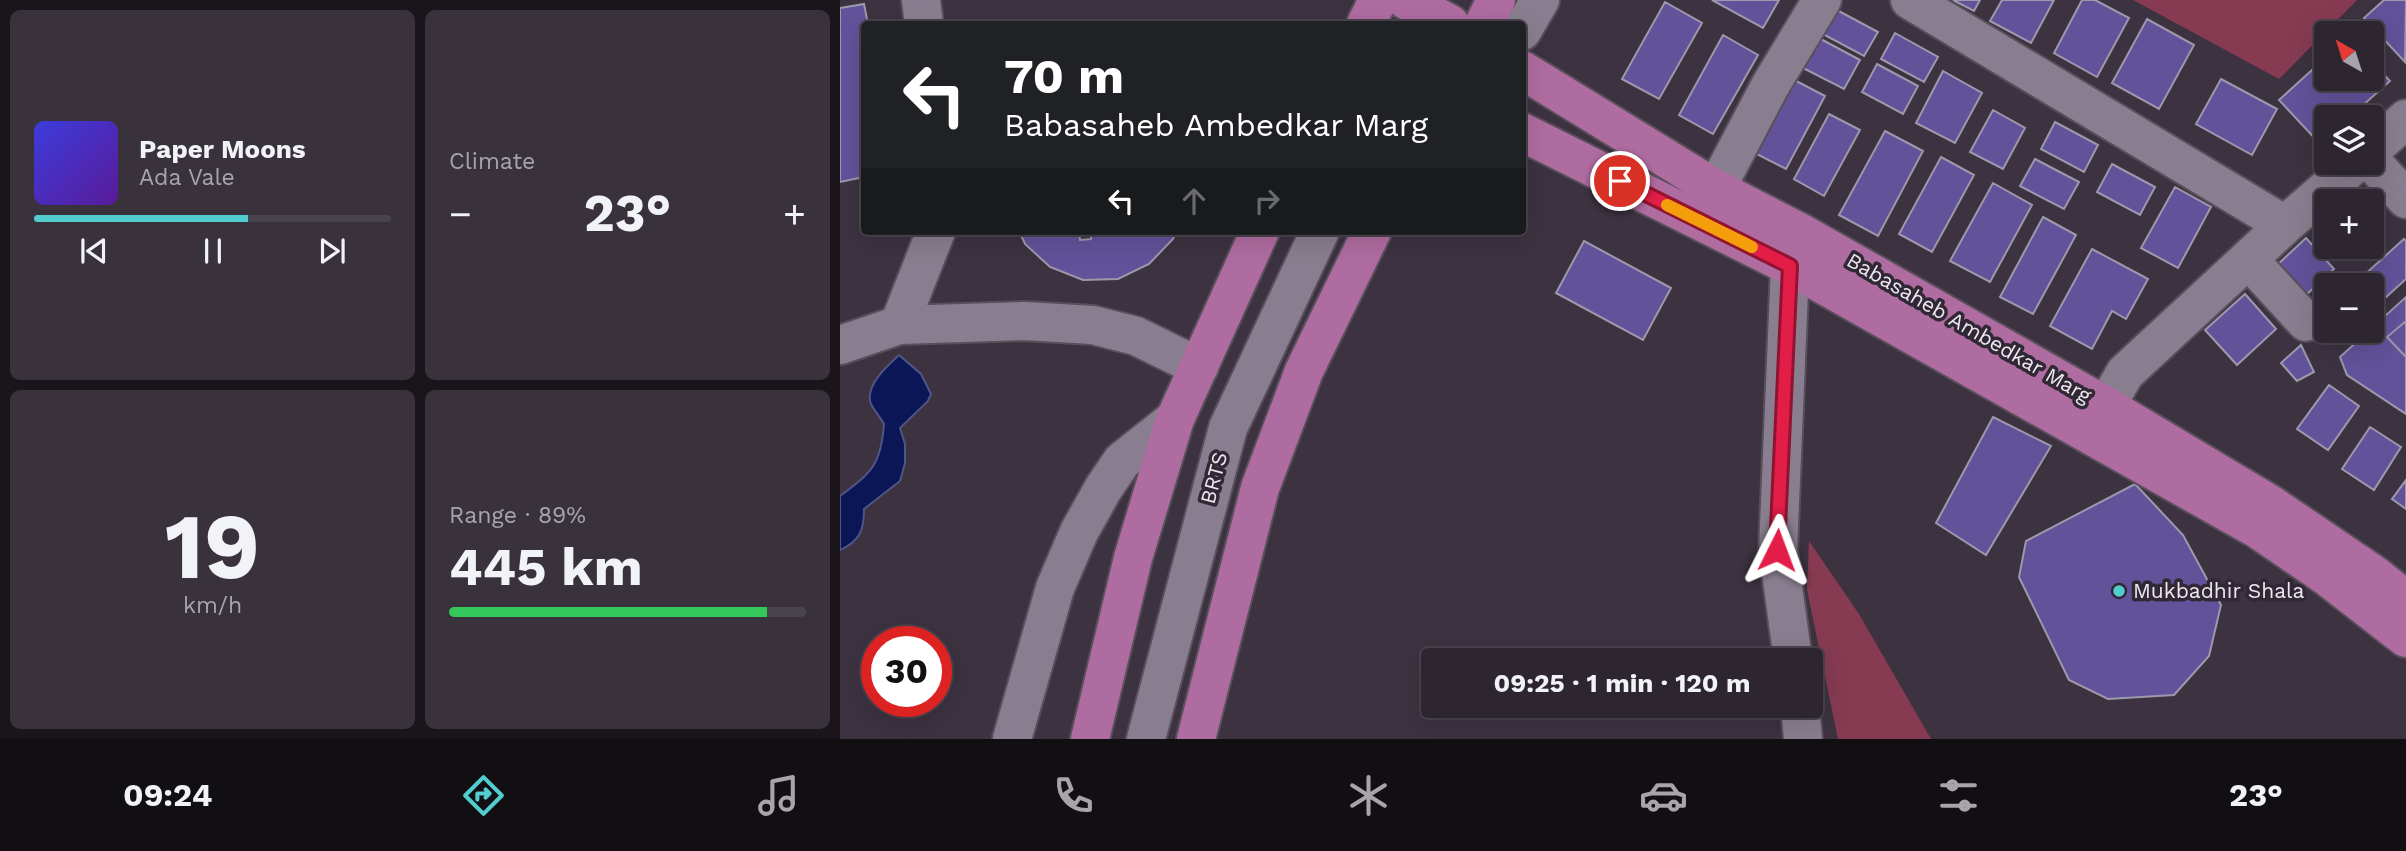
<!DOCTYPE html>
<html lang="en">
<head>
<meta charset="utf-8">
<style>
  :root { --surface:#2d2630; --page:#39323c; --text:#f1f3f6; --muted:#a7a5ab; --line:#48434c; --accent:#52cdcf }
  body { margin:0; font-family:"Work Sans",sans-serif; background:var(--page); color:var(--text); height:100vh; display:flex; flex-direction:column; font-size:26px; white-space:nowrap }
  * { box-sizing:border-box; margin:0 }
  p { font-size:23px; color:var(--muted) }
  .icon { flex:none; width:38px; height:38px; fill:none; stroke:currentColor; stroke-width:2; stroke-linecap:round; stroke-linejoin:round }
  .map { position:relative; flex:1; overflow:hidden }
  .side { display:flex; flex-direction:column; gap:10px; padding:10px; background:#19151a; width:840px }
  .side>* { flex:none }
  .banner { position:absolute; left:21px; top:21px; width:665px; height:214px; border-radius:7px; box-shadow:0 7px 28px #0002,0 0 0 2px var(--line); background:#202124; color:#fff; overflow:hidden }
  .needle { width:46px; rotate:321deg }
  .tools { position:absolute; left:1474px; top:21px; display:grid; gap:14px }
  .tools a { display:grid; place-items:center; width:70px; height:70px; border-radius:7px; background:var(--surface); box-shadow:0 7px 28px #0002,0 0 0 2px var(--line); font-size:35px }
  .speed { position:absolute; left:21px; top:626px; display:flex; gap:14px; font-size:35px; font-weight:700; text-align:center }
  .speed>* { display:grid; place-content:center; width:91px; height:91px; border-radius:50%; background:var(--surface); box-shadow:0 7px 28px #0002,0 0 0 2px var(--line); line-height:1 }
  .speed .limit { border:10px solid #d22; background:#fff; color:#111 }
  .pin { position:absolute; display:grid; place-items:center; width:60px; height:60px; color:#fff; margin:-30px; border:4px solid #fff; border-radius:50%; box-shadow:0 2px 7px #0007 }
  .me { position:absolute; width:77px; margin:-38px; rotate:3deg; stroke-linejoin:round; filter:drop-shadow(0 0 5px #0008) }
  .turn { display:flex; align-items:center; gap:24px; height:147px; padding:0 28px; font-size:32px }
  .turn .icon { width:91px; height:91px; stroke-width:2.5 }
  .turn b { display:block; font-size:49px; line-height:60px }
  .lanes { display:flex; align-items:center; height:66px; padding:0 28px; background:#0003; justify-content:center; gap:35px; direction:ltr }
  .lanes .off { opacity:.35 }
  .big { font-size:52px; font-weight:700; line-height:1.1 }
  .side .widget { flex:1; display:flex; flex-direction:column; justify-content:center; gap:10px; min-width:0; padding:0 24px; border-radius:10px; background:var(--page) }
  .side .dial { align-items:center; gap:0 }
  .dial b { font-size:91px; line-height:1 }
  .song { display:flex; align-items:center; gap:21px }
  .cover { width:84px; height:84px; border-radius:10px; background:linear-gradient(135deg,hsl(240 70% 55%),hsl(270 70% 35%)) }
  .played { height:7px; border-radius:4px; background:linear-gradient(90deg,var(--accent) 60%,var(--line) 60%) }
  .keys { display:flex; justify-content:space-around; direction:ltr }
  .heat { display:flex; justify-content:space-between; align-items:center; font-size:38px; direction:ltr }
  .charge { height:10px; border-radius:5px; background:linear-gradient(90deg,#34c759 89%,var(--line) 0) }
  .side .tiles { flex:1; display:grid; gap:10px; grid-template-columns:repeat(2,1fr) }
  .trip { position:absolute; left:581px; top:648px; width:402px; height:70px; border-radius:7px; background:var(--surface); box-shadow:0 7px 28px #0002,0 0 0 2px var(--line); font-weight:700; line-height:70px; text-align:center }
  .menu { display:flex; height:112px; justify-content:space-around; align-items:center; background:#120f13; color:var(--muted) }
  .menu .icon { width:49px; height:49px }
  .menu .selected { color:var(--accent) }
  .menu b { font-size:32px; color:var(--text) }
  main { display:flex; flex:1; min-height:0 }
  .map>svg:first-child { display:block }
</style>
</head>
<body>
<main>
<section class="side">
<div class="tiles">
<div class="widget">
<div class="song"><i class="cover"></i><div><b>Paper Moons</b><p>Ada Vale</p></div></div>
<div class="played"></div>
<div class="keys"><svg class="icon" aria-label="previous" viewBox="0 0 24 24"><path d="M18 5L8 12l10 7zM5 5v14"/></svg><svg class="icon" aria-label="pause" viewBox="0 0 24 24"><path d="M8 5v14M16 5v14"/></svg><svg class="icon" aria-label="next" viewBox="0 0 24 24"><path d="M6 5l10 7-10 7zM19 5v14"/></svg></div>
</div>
<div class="widget"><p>Climate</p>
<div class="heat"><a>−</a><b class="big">23°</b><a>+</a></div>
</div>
<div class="widget dial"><b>19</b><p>km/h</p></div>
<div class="widget"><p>Range · 89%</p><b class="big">445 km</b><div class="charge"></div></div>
</div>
</section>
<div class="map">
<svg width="1566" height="739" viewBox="0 0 1566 739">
  <rect width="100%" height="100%" fill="#3c3240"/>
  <path fill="#863b52" d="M 1293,0 L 1517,0 L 1439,79 Z
    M 969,541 L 1019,614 L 1091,739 L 998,739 L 967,590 Z"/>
  <path fill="#0b1656" stroke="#4f5584" stroke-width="2" d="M 59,355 L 81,374 L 91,394 L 88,401 L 60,428 L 65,444 L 65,463 L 60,481 L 24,509 C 24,530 20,541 0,550 L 0,496 C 32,472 41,465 44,424 C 40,417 34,410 31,404 C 24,386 48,365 59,355 Z"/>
  <path fill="#62529a" stroke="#9c99ad" stroke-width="2" d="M 872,0 L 939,0 L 923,28 Z
    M 1113,0 L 1140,0 L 1134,11 Z
    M 1162,0 L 1214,0 L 1191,43 L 1150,21 Z
    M 1242,0 L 1255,0 L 1289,18 L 1257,77 L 1214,53 Z
    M 1544,0 L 1566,0 L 1565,62 L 1524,18 Z
    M 825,2 L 862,23 L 819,99 L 782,79 Z
    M 24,4 L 28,24 L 24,24 L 24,177 L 0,182 L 0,8 Z
    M 995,9 L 1038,32 L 1024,56 L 981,33 Z
    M 1307,19 L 1354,45 L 1319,109 L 1272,83 Z
    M 1055,33 L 1098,57 L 1084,82 L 1041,59 Z
    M 883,35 L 918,55 L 873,134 L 839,115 Z
    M 977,37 L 1020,60 L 1004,89 L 961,67 Z
    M 1531,61 L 1550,81 L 1510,117 L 1486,117 L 1486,140 L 1481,145 L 1439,100 L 1472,70 L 1479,79 L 1486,72 L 1486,79 L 1531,79 Z
    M 1037,64 L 1078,86 L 1063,114 L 1022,92 Z
    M 1103,71 L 1142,93 L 1115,143 L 1076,123 Z
    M 943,74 L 985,96 L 946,169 L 903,147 Z
    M 1381,79 L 1437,109 L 1412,155 L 1356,124 Z
    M 1153,110 L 1185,128 L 1163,169 L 1130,152 Z
    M 989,114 L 1020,130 L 984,196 L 954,179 Z
    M 1215,122 L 1258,145 L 1244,172 L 1201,149 Z
    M 1045,131 L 1083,151 L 1038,236 L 999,215 Z
    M 1101,157 L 1134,175 L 1092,252 L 1059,234 Z
    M 1195,159 L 1239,182 L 1224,209 L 1180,186 Z
    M 1272,164 L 1315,187 L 1300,215 L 1257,192 Z
    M 1153,183 L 1192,205 L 1150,282 L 1110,261 Z
    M 1335,187 L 1371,207 L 1338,268 L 1301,248 Z
    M 1203,217 L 1236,235 L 1193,314 L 1160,297 Z
    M 1531,219 L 1544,232 L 1531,244 Z
    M 179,231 L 239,231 L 240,240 L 251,239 L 251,231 L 336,231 L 333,239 L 309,264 L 278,279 L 243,280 L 210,267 L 185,244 Z
    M 1466,238 L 1494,269 L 1465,296 L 1436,266 Z
    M 1564,239 L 1566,241 L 1566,279 L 1544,299 L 1523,276 Z
    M 744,241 L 831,288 L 803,340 L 716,293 Z
    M 1503,247 L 1528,247 L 1514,259 Z
    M 1252,249 L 1308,279 L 1286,319 L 1272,311 L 1252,349 L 1210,326 Z
    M 1405,294 L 1436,329 L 1397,365 L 1365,330 Z
    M 1566,297 L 1566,414 L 1507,375 L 1500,357 Z
    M 1566,321 L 1566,357 L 1547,337 Z
    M 1488,331 L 1512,331 L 1499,343 Z
    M 1461,345 L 1474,372 L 1457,381 L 1441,363 Z
    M 1489,385 L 1519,406 L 1488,450 L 1457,429 Z
    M 1153,417 L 1211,446 L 1146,555 L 1096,523 Z
    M 1530,427 L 1561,447 L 1534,490 L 1502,469 Z
    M 1566,480 L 1566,509 L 1552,499 Z
    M 1295,484 L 1343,535 L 1381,605 L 1369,656 L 1334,695 L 1268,699 L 1229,680 L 1179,577 L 1186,541 Z"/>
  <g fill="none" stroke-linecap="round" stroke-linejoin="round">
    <g stroke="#584f5b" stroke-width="42">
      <path id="minor" d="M 81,0 L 84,24
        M 1070,0 L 1445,225
        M 682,31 L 700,0
        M 1531,150 L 1566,119
        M 1531,161 L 1566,199
        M 876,189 L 930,86 L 982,0
        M 1408,259 L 1466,322
        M 59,325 L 96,231
        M 0,345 L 59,325 L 184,321 L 253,325 L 296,336 L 359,367
        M 1253,436 L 1266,406 L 1285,373 L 1445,225 L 1516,163
        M 953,660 L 938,550 L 950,266 L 961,239
        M 960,705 L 963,739
        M 172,739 L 215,588 L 239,532 L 263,489 L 282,461 L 335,419
        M 306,739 L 388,428 L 480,231"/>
    </g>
    <g stroke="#584f5b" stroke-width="42">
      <path id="major" d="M 566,0 L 610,24
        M 526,24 L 538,0
        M 644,24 L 656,0
        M 682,70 L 876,189 L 963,234 L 1266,406 L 1430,504 L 1536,576 L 1566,600
        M 682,132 L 950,266 L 1419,530 L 1486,576 L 1566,638
        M 250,739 L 293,558 L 335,419 L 420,231
        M 356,739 L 420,488 L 464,371 L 532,231"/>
    </g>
    <use href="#minor" stroke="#897e8f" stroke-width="38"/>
    <use href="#major" stroke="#af6ca0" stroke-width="38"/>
  </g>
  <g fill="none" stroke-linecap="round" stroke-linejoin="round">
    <g stroke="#92132f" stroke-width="18">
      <path id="route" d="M 780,181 L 950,266 L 937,550"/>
    </g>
    <use href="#route" stroke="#e11d48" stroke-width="12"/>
    <path stroke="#f59e0b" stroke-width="12" d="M 827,205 L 912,247"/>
  </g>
  <circle fill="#52cdcf" stroke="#312836" stroke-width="2.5" cx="1279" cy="591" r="7"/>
  <g text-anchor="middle" stroke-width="7" stroke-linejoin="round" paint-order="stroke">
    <g font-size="21" fill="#ede7f0" stroke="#312836">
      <text transform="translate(1129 328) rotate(30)" y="7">Babasaheb Ambedkar Marg</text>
      <text transform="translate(374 478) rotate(-75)" y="7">BRTS</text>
    </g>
    <g font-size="21" fill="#ede7f0" stroke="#312836" text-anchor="start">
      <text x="1293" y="598">Mukbadhir Shala</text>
    </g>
  </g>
</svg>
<div class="tools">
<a><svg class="needle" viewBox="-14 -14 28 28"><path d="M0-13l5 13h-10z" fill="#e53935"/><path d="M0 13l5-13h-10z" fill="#a7a5ab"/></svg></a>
<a><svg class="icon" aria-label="layers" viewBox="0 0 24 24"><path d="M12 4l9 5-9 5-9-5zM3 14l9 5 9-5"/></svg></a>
<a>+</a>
<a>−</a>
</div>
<div class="speed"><div class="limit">30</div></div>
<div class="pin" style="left:780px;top:181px;background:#d93025"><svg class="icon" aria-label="arrive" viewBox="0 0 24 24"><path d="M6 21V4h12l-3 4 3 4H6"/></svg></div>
<svg class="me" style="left:937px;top:550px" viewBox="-20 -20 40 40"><path d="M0-17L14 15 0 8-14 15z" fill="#e11d48" stroke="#fff" stroke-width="4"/></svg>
<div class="trip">09:25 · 1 min · 120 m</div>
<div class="banner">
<div class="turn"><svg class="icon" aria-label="left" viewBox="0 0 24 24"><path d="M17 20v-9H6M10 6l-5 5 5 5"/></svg><div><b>70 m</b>Babasaheb Ambedkar Marg</div></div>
<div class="lanes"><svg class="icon" aria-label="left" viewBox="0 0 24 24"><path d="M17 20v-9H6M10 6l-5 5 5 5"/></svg><svg class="icon off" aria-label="ahead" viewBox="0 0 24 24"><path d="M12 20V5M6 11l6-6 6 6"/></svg><svg class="icon off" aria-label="right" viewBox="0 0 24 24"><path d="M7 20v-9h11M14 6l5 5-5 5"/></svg></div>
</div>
</div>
</main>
<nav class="menu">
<b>09:24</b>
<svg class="icon selected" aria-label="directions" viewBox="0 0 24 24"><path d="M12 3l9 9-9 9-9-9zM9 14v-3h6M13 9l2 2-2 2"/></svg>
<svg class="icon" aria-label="music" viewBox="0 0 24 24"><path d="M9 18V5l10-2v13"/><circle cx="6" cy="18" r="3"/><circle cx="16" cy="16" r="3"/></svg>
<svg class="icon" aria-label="phone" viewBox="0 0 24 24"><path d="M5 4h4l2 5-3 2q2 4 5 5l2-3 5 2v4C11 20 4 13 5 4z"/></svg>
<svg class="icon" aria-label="climate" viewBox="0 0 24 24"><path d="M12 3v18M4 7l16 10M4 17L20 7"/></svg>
<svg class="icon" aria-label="car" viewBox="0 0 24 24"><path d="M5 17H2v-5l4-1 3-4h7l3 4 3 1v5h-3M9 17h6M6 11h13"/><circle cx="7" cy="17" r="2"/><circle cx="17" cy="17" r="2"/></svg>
<svg class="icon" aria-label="filters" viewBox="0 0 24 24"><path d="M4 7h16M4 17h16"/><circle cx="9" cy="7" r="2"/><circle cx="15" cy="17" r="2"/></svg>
<b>23°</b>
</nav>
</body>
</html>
